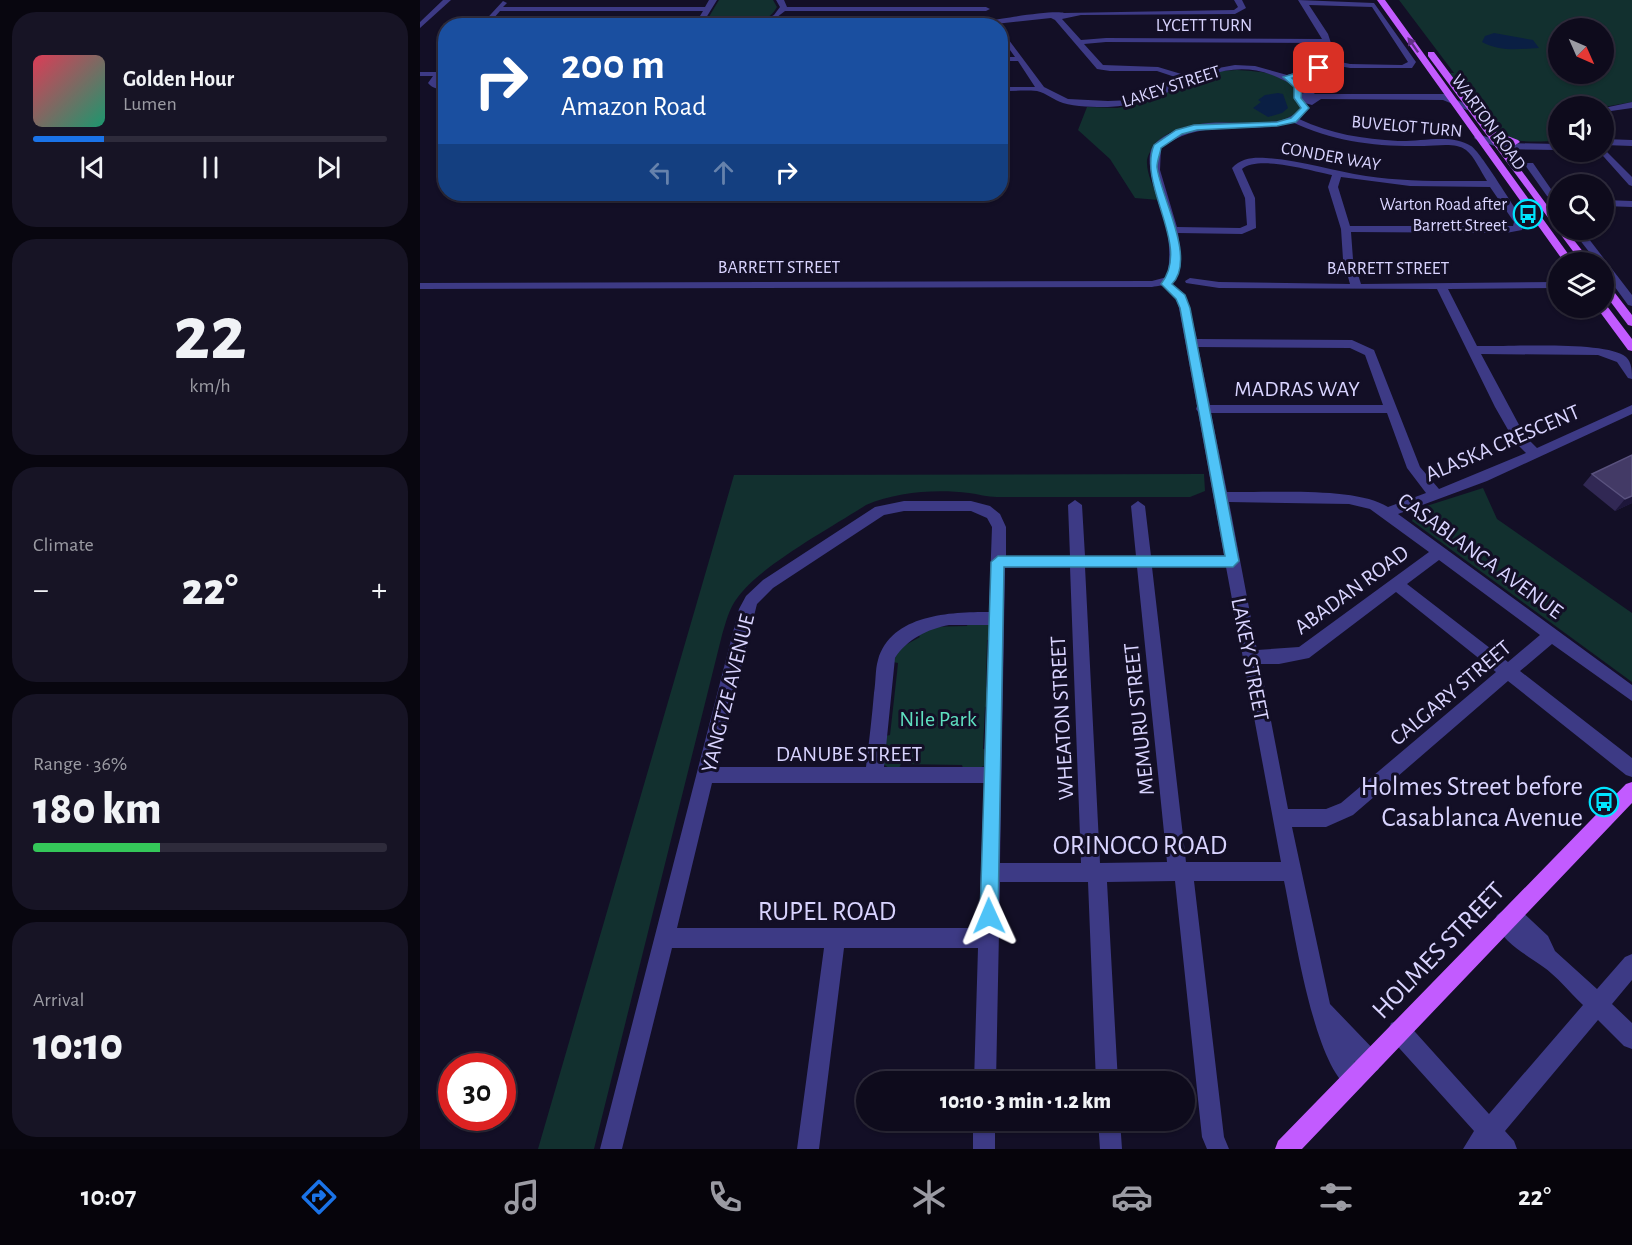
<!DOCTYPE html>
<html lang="en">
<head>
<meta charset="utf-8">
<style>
  :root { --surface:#0e0b1c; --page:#171425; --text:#f1f3f6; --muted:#9b9ba3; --line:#2e2b3b; --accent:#1a73e8 }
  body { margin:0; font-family:"Alegreya Sans",sans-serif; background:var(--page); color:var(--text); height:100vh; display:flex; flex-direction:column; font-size:22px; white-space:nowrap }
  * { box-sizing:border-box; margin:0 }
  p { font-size:20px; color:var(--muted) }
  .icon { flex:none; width:33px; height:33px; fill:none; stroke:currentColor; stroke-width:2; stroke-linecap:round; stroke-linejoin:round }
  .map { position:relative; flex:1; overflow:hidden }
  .side { display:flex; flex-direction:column; gap:12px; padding:12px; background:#08060f; width:420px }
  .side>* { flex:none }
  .banner { position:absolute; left:18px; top:18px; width:570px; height:183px; border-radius:24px; box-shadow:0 2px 4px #0004,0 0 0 2px var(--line); background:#1a4fa0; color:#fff; overflow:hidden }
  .needle { width:39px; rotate:135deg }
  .controls { position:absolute; left:1128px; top:18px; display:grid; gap:12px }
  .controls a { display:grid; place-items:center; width:66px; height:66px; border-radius:50%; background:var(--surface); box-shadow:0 2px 4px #0004,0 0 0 2px var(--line); font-size:30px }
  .speed { position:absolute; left:18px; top:1053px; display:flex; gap:12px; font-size:30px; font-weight:700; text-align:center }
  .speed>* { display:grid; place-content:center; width:78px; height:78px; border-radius:50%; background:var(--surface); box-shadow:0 2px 4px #0004,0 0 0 2px var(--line); line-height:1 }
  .speed .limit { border:9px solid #d22; background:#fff; color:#111 }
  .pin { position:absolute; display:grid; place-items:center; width:51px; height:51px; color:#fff; margin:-26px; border-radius:12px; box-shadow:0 3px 9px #0006 }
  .me { position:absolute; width:66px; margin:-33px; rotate:359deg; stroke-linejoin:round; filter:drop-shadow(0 0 4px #0008) }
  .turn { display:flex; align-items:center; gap:21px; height:126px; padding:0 24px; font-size:27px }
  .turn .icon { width:78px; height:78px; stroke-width:2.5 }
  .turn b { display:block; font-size:42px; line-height:51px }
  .lanes { display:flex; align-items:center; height:57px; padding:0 24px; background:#0003; justify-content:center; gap:30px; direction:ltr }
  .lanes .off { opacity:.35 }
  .big { font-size:45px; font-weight:800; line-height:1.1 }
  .side .tile { flex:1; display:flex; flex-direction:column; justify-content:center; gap:9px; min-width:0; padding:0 21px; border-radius:24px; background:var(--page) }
  .side .dial { align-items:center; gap:0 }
  .dial b { font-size:78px; line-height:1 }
  .song { display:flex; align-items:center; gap:18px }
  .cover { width:72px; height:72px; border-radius:9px; background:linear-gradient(135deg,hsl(350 70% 55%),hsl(160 70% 35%)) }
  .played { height:6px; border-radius:3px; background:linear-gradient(90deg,var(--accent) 20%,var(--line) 20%) }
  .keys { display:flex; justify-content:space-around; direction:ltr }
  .heat { display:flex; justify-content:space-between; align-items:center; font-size:33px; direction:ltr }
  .charge { height:9px; border-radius:4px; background:linear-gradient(90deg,#34c759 36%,var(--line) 0) }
  .trip { position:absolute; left:436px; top:1071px; width:339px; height:60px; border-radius:30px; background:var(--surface); box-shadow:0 2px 4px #0004,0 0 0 2px var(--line); font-weight:800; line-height:60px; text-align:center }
  .tabs { display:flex; height:96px; justify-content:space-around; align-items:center; background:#06040b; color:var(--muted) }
  .tabs .icon { width:42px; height:42px }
  .tabs .selected { color:var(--accent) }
  .tabs b { font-size:27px; color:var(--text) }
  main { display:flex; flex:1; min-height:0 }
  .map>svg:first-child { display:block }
</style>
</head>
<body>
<main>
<section class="side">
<div class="tile">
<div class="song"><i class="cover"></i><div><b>Golden Hour</b><p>Lumen</p></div></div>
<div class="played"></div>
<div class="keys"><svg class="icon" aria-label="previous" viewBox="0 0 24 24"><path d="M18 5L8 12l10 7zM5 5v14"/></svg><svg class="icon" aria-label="pause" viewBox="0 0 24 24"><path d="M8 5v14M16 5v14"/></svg><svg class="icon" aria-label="next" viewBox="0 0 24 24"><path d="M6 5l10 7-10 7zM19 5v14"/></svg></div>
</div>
<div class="tile dial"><b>22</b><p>km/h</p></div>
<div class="tile"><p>Climate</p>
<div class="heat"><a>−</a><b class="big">22°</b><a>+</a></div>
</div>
<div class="tile"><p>Range · 36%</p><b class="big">180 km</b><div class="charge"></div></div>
<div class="tile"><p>Arrival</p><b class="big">10:10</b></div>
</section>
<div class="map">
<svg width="1212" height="1149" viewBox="0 0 1212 1149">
  <rect width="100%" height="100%" fill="#130f26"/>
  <path fill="#12302f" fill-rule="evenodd" d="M 299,0 L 353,0 L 357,7 C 344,31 306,26 284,25 Z
    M 979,0 L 1212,0 L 1212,102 L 1184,107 L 1138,106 L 1138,125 L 1132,125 L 1138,134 L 1138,141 C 1120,141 1096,144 1079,135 C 1070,130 1037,84 1030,73 L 1034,73 ZM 1138,28 L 1184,28 L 1184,74 L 1138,74 Z
    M 817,70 C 835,71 866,72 876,90 C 879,96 879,104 881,110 C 850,141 775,105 739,141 C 734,146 728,153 727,160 C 726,173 734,188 739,200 L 715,198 L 690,159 L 658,130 L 667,107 L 697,108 L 720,104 L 770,81 L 802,71 Z
    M 784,474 L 785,491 L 770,497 L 577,497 C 567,497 558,494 549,493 C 515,489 477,492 446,505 C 412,527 340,566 318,597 C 309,608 306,622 302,635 L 174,1149 L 118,1149 L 314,475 Z
    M 1063,488 L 1077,519 L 1212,613 L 1212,682 L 992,521 L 997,509 Z
    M 548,623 L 562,623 L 569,625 L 571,639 L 567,640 L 566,687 L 570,689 L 569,706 L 565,707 L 563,749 L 568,750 L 566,764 L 559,769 L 543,768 L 542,765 L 481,764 L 479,768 L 469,768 L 463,764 L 466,736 L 470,735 L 477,673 L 478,663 L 473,662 L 480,648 L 500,637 L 498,634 L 506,627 L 547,626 Z"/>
  <path fill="#0a1f44" d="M 1074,33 L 1113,40 L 1119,48 C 1100,49 1080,52 1062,42 L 1065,36 Z
    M 858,93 L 863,94 L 868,108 L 862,113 L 848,117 L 833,108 L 841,102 L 838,100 L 845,95 Z"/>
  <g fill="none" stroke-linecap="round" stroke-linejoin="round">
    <path fill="#3d3a85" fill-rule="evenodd" d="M 23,0 L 31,0 L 0,28 L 0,22 Z
      M 289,0 L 297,0 L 281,26 L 274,26 L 283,11 L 80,11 L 67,26 L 60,26 L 83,1 L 87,3 L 83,7 L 285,7 Z
      M 356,0 L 364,0 L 367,7 L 566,7 L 570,9 L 566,11 L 365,11 L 348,24 L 334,26 L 354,15 L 360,7 Z
      M 814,0 L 822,0 L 826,8 L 815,14 L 661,15 L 642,19 L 661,40 L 686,38 L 902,39 L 878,0 L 954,3 L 996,62 L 992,68 L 930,68 L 907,64 L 894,73 L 874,78 L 895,94 L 1024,94 L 1054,108 L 1047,110 L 1023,100 L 901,99 L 892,105 L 874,100 L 874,96 L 884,93 C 802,33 764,106 688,107 C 675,107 655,107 643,103 C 634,100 626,93 617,91 C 605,90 593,91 580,91 L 580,87 L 615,87 L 598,61 L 580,61 L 580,57 L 595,57 L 580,36 L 580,28 L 624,87 L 648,99 L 688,101 L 712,100 L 761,79 L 737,71 L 690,71 L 677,69 L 635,20 L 631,18 L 575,24 L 572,20 C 586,18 634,10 644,13 L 814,10 L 818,7 ZM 889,5 L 952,7 L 988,62 L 982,65 L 930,64 L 911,60 L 915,55 L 908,34 ZM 686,42 L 903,43 L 907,55 L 895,67 L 867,75 L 835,66 L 815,65 L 782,71 L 768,76 L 738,67 L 683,65 L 664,44 Z
      M 23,65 L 26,65 L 26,73 L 17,83 L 26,84 L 26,89 C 18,89 13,89 8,83 L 13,76 L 0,76 L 0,72 L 18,72 Z
      M 1212,102 L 1212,108 L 1184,112 L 1184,108 Z
      M 879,112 L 883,115 L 879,119 C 911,134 943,139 978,141 C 999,142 1032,133 1051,146 C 1060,151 1095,209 1104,222 L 1102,230 L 1086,233 L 931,232 L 933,259 L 941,284 L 1138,282 L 1138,288 L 1028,289 L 1057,346 C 1086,347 1187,340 1206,357 C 1212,363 1212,371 1212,379 L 1208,378 L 1197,362 L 1178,355 L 1061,354 L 1105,436 L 1117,448 L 1212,405 L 1212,414 L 1067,481 L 978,514 L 1212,685 L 1212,701 L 1132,644 L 1100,671 L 1212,758 L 1212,777 L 1206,775 L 1088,681 L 933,815 L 906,827 L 872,827 L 910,1004 L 958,1054 L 961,1062 L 958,1070 L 950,1073 L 942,1070 L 934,1061 L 944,1079 L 941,1087 L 933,1090 C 894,1074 873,922 864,881 L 774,881 L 804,1137 L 809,1149 L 787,1149 L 782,1137 L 755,881 L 687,882 L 698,1082 L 676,1082 L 668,882 L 580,882 L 576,1082 L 554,1082 L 558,948 L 424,948 L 399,1149 L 377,1149 L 404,948 L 252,948 L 202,1149 L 180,1149 L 319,609 L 326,596 L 343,580 L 455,507 L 484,501 L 551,501 L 570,506 L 580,514 L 586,527 L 586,556 L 650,556 L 648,505 L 655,500 L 662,505 L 665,556 L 716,556 L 711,506 L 718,501 L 725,506 L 731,556 L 804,555 L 778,412 L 776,409 L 777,406 L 759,308 L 756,299 L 748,291 L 754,288 L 767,298 L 777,339 L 932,340 L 954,350 L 1000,467 L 1019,489 L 1106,453 L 1095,442 L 1075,407 L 1017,289 L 799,288 L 766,283 L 765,281 L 770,278 L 799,282 L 930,284 L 923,259 L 921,229 L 908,187 L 912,175 C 891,171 839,155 822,169 L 835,198 L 836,228 L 822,234 L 758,233 C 760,247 765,275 751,283 C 746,285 738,286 732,287 L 0,289 L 0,283 L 732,281 L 747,277 C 750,262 750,247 747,231 C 744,211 721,163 733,146 C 741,135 762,128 774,125 C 802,119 830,126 858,121 C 866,120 872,115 879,112 ZM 872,122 C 914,142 958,147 1004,146 C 1016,146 1036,142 1046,150 C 1054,156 1061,172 1067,181 C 1027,181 986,182 946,176 C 913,171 880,160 846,158 C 834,157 821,158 812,168 L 825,198 L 827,225 L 820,228 L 757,227 L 740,170 L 741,148 C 784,116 825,136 872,122 ZM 921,177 L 990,186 L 1070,187 L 1094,222 L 1093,226 L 930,226 L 918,187 ZM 778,347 L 930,348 L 945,355 L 963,405 L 790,405 ZM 791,413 L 967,413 L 987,468 L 1006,493 L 968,507 C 936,486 847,493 807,492 ZM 809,502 L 929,504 L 950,509 L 1009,552 L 879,647 L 837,650 ZM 484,511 L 551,511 L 567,518 L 572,527 L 569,612 C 531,612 471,614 458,660 C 455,670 456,682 454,693 C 452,717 449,742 446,767 L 296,767 L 337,604 L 353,588 L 464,515 ZM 1019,560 L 1120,635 L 1088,662 L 987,584 ZM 650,567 L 661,863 L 580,863 L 585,568 ZM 665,567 L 717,567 L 747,862 L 680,863 ZM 732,567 L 806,567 L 861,862 L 766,862 ZM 976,592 L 1076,672 L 921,803 L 906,809 L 868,809 L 840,664 L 859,664 L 889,658 ZM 529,625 L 569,625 L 564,767 L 464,767 L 475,658 C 487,639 508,629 529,625 ZM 292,783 L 564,783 L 559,928 L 257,928 Z
      M 1058,134 L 1084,143 L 1138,144 L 1138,150 L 1083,149 L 1055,139 L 1054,137 Z
      M 1184,139 L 1212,140 L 1212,146 L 1184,145 Z
      M 1187,152 L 1212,177 L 1212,186 L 1209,185 L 1184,157 L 1182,155 Z
      M 1107,163 L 1113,163 L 1133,192 L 1138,195 L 1138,202 L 1127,196 L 1105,165 Z
      M 1184,200 L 1212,201 L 1212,207 L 1184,206 Z
      M 1152,230 L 1162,230 L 1212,295 L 1212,306 L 1208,305 L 1184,272 L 1184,262 L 1177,262 Z
      M 1091,905 L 1098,908 L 1128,936 L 1135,951 L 1177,989 L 1205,957 L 1212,954 L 1212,980 L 1192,1004 L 1212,1023 L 1212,1049 L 1204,1046 L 1178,1020 L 1085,1131 L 1094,1141 L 1097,1149 L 1043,1149 L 1054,1131 L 971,1039 L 968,1031 L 971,1023 L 979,1020 L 987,1023 L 1069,1114 L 1163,1005 C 1150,993 1137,976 1122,966 C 1105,954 1083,942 1074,922 L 1077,915 Z
      M 553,1120 L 575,1120 L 575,1149 L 553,1149 Z
      M 678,1120 L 700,1120 L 702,1149 L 680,1149 Z"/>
    <path fill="#c25bff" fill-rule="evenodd" d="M 957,0 L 965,0 L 1154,262 L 1144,262 Z
      M 1008,52 L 1014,52 L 1072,130 L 1098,140 L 1100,142 L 1095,145 L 1078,139 L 1138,220 L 1138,230 L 1146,230 L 1171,262 L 1161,262 L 1008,56 Z
      M 1184,283 L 1188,284 L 1212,315 L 1212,326 L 1208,325 L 1184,293 Z
      M 1184,305 L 1187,306 L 1212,339 L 1212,351 L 1208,350 L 1177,308 L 1184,308 Z
      M 1212,782 L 1212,803 L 882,1149 L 855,1149 L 858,1141 L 1206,784 Z"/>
  </g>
  <path fill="#312854" d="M 1172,474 L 1212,503 L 1195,511 L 1163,485 Z"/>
  <path fill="#1d163a" d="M 1212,496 L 1212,503 L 1195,511 L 1205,499 Z"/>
  <path fill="#433a66" stroke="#5a527e" stroke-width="1.5" d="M 1212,455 L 1212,496 L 1205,499 L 1172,474 Z"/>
  <defs><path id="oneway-solid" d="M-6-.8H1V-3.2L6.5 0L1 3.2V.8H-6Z" transform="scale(1.5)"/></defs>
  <use fill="#623188" href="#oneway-solid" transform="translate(993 45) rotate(-125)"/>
  <path fill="#4fc3f7" stroke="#337fa1" stroke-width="1.5" d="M 899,66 L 901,70 L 872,78 L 882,87 L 881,98 L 889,108 L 876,122 L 857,126 L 777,130 L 762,134 L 741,148 C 740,154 737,161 737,167 C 740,195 777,259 752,284 L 765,295 L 770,308 L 819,561 L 813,567 L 584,567 L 578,916 L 576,923 L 569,925 L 563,923 L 560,916 L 571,562 L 578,556 L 805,556 L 760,308 L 756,299 L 741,284 C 772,246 717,186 734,145 L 756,130 L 774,125 L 857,122 L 871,118 L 881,108 L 874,98 L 874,87 L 863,77 Z"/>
  <defs>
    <g id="bus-ring" transform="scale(1.5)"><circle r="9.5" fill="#130f26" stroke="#00e5ff" stroke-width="1.5"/><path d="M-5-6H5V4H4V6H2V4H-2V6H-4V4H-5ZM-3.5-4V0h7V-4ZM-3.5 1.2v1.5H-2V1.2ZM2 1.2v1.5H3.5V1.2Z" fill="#00e5ff"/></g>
  </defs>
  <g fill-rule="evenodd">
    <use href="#bus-ring" x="1108" y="214"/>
    <use href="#bus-ring" x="1184" y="802"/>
  </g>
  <g text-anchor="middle" stroke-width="6" stroke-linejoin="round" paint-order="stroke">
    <g font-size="18" fill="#d9d4ff" stroke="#130f26">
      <text x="784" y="31">LYCETT TURN</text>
      <text transform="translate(751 86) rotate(-18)" y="6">LAKEY STREET</text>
      <text transform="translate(1069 122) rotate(54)" y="6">WARTON ROAD</text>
      <text transform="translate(987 126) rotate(5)" y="6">BUVELOT TURN</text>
      <text transform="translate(911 156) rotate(10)" y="6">CONDER WAY</text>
      <text x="359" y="273">BARRETT STREET</text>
      <text x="968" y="274">BARRETT STREET</text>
    </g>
    <g font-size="18" fill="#d9d4ff" stroke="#130f26" text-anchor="end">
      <text x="1087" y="210">Warton Road after<tspan x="1087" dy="21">Barrett Street</tspan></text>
    </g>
    <g font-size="22" fill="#d9d4ff" stroke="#130f26">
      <text x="877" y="396">MADRAS WAY</text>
      <text transform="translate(1082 442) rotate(-23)" y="8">ALASKA CRESCENT</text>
      <text transform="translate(1061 555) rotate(36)" y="8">CASABLANCA AVENUE</text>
      <text transform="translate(931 589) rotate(-36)" y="8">ABADAN ROAD</text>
      <text transform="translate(831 659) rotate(79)" y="8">LAKEY STREET</text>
      <text transform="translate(1030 692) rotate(-40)" y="8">CALGARY STREET</text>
      <text transform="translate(307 693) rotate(-76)" y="8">YANGTZE AVENUE</text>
      <text transform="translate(641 718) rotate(-93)" y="8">WHEATON STREET</text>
      <text transform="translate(718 719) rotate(-96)" y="8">MEMURU STREET</text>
      <text x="429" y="761">DANUBE STREET</text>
    </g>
    <g font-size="22" fill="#5fe0c0" stroke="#130f26">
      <text x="518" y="726">Nile Park</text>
    </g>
    <g font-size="27" fill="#d9d4ff" stroke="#130f26" text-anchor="end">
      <text x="1163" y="795">Holmes Street before<tspan x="1163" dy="31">Casablanca Avenue</tspan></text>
    </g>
    <g font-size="27" fill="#d9d4ff" stroke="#130f26">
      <text x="720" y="854">ORINOCO ROAD</text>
      <text x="407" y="920">RUPEL ROAD</text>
      <text transform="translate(1018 950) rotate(-46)" y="9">HOLMES STREET</text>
    </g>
  </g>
</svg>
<div class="controls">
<a><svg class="needle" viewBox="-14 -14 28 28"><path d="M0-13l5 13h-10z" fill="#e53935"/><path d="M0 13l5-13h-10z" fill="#9b9ba3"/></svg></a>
<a><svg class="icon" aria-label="sound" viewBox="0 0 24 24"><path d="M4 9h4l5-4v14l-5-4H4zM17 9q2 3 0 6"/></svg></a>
<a><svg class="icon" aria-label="search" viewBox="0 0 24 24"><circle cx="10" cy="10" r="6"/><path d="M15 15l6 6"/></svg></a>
<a><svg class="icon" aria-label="layers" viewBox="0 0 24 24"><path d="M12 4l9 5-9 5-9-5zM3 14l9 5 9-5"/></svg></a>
</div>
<div class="speed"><div class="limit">30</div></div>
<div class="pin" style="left:899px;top:68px;background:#d93025"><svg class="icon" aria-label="arrive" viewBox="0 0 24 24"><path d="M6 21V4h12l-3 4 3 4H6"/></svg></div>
<svg class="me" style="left:569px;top:916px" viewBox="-20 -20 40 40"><path d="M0-17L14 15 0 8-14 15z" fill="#4fc3f7" stroke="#fff" stroke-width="4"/></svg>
<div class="trip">10:10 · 3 min · 1.2 km</div>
<div class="banner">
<div class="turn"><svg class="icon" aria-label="right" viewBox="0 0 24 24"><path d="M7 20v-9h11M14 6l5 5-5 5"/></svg><div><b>200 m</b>Amazon Road</div></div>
<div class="lanes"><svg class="icon off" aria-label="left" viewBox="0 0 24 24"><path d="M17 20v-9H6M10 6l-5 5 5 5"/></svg><svg class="icon off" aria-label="ahead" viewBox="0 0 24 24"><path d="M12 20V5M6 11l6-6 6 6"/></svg><svg class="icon" aria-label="right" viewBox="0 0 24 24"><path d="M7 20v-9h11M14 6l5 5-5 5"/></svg></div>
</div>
</div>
</main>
<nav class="tabs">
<b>10:07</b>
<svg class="icon selected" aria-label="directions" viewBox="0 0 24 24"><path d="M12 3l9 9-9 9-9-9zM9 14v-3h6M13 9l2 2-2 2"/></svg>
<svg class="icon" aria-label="music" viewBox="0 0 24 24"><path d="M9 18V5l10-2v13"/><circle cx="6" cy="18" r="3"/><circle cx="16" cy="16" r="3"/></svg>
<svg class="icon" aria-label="phone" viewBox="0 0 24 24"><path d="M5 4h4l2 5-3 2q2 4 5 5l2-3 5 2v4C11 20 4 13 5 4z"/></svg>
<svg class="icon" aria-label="climate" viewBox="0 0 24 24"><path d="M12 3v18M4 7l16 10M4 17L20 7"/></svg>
<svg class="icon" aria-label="car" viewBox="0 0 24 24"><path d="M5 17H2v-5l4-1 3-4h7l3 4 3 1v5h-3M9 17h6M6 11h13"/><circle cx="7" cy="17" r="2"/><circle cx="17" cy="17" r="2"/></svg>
<svg class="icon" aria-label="filters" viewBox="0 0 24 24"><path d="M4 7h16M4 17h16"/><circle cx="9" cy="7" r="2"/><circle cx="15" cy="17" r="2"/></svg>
<b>22°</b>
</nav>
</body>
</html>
